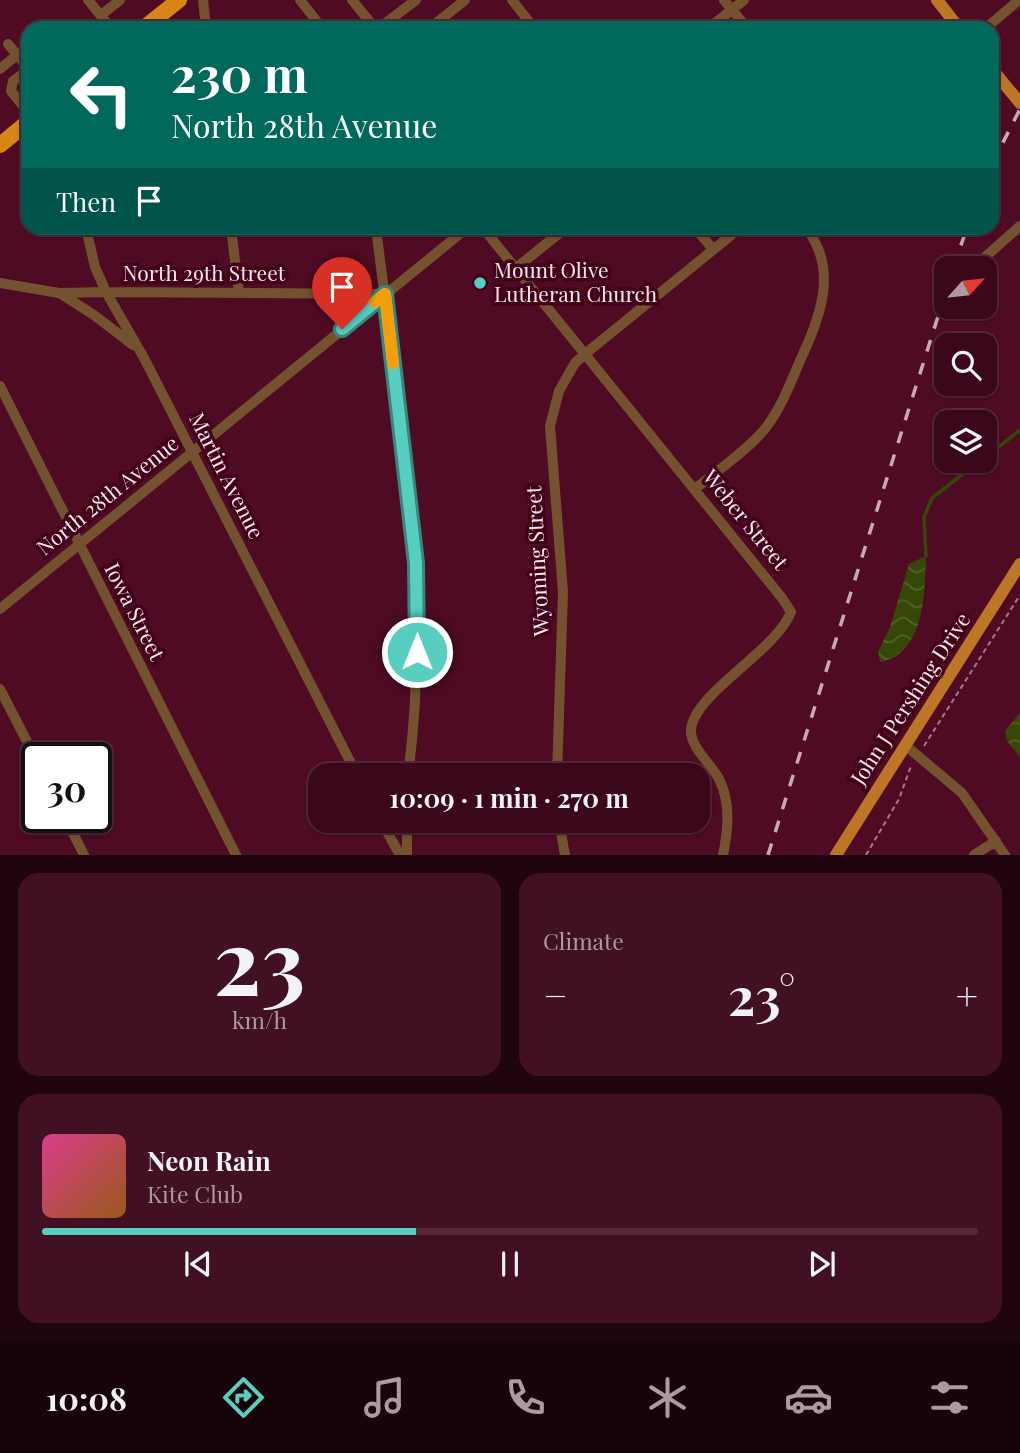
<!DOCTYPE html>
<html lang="en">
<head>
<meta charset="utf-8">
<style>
  :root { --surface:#3a081a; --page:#411123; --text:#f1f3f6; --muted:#ab9aa2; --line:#542939; --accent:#58cec0 }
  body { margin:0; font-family:"Playfair Display",serif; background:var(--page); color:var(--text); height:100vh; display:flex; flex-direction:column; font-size:26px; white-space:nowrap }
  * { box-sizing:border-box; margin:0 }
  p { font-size:23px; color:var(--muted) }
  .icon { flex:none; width:38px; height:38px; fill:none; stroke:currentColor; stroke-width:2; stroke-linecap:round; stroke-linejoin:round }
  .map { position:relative; height:855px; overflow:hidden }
  .panel { display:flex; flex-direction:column; gap:18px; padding:18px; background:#20040e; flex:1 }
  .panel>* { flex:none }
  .top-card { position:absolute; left:21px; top:21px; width:978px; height:214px; border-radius:21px; box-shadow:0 2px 5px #0004,0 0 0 2px var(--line); background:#00695c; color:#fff; overflow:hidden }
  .needle { width:46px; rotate:63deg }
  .controls { position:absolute; left:934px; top:256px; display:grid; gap:14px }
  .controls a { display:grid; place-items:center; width:63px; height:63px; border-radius:14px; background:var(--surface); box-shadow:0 2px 5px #0004,0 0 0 2px var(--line); font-size:35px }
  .speed { position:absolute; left:21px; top:742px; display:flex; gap:14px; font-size:35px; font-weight:700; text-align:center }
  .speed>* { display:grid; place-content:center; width:91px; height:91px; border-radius:50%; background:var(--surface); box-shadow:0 2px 5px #0004,0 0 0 2px var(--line); line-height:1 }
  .speed .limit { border:4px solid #111; border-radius:10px; background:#fff; color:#111 }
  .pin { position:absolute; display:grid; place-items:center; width:60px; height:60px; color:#fff; margin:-72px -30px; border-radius:50% 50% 50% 0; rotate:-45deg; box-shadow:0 0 7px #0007 }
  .pin .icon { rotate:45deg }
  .me { position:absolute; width:77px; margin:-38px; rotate:0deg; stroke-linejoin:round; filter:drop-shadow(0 0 5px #0008) }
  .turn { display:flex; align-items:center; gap:24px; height:147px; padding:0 35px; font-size:32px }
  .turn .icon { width:91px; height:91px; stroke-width:2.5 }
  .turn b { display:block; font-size:49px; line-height:60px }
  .then { display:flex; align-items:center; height:66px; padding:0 35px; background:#0003; gap:14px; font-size:26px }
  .big { font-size:52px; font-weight:700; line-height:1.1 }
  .panel .widget { flex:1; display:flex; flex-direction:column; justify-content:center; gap:10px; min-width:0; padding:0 24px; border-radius:21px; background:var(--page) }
  .panel .dial { align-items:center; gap:0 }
  .dial b { font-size:91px; line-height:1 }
  .song { display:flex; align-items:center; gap:21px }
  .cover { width:84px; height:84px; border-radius:10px; background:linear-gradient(135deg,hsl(330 70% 55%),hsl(30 70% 35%)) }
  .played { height:7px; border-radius:4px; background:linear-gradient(90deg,var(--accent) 40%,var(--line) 40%) }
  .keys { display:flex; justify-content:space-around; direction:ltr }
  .heat { display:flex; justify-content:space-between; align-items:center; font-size:38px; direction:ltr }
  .panel .tiles { flex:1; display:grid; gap:18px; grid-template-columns:1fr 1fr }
  .widget:last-child { grid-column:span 2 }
  .trip { position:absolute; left:308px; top:763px; width:402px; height:70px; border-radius:21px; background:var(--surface); box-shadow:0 2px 5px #0004,0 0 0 2px var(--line); font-weight:700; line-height:70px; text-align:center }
  .menu { display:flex; height:112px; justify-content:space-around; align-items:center; background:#17030a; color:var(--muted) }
  .menu .icon { width:49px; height:49px }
  .menu .selected { color:var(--accent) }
  .menu b { font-size:32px; color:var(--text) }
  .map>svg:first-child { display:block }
</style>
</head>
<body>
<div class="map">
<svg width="1020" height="855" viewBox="0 0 1020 855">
  <defs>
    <pattern id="water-waves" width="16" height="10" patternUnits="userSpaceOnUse" patternTransform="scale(1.75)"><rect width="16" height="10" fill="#364807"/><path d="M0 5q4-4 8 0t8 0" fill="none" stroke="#54622b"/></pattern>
  </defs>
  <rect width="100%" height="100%" fill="#4e0b23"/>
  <path fill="url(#water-waves)" d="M 926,556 C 925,591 925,655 880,662 L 878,652 L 890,627 L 909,564 Z
    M 1020,713 L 1020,757 L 1007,741 L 1005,731 Z"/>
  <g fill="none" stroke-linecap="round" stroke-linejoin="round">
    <path stroke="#364807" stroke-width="3.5" d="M 985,458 L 1020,430
      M 926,556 L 924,517 L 932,498 L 981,460"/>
    <path stroke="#a57a88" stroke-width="2" stroke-dasharray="5 3.5" stroke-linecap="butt" d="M 924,746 L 1020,595
      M 866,855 L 899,799 L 911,766"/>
    <path stroke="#745230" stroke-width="10" d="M 88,0 L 111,28
      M 203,0 L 206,28
      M 300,0 L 322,28
      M 352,0 L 375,28
      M 512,0 L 534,28
      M 724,0 L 747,28
      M 101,15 L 120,0
      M 379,28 L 416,0
      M 430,28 L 465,0
      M 709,28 L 744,0
      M 986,28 L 1019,0
      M 8,44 L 28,68
      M 0,69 L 17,55
      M 28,70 L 13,81 L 11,91 L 28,112
      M 86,228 L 95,267 L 106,292 L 385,294
      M 231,228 L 239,293
      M 376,228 C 398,409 433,592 408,775
      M 483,228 L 782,598 L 791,612 C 776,651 693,694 691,730 C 690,748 713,765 720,781 C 731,805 728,830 723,855
      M 695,228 L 713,249
      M 984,258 L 1020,226
      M 516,268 L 562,231 L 559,228
      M 0,283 L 59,293 L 106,292 L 144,358 L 357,775
      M 61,294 L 94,315 L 133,345
      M 0,386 L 236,855
      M 695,489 C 718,470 745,452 764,430 C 780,410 789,387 799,363 C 819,319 840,271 806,228
      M 0,609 L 467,228
      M 0,689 L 37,761
      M 905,745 L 962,793 L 1005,855
      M 557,775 L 563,592 L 550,426 L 559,391 L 575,363 L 585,354 L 740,228
      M 65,817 L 84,855
      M 381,821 L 400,855
      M 407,821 L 407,855
      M 559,821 L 565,855
      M 974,855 L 996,841"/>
    <path stroke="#bc7625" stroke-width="12" d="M 937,0 L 959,28
      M 992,69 L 1020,103
      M 836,855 L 1020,564"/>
    <path stroke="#d88517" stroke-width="16" d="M 144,28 L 179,0
      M 0,145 L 28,122"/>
    <path stroke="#c9aab3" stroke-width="3.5" stroke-dasharray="12 12" stroke-linecap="butt" d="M 992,164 L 1020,109
      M 953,268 L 967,228
      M 768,855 L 947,288"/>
  </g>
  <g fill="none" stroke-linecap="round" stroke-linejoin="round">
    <g stroke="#39867d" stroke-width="18">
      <path id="route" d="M 342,329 L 385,294 L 416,563 L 417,652"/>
    </g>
    <use href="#route" stroke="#58cec0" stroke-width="12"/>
    <path stroke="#f59e0b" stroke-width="12" d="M 375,302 L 385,294 L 393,363"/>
  </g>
  <circle fill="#58cec0" stroke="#42001a" stroke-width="2.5" cx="480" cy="283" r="7"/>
  <g text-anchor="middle" stroke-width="7" stroke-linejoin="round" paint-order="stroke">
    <g font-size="21" fill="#fae8eb" stroke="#42001a" text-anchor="start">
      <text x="494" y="278">Mount Olive<tspan x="494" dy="24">Lutheran Church</tspan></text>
    </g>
    <g font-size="21" fill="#fae8eb" stroke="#42001a">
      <text x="204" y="281">North 29th Street</text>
      <text transform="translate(226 476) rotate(63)" y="7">Martin Avenue</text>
      <text transform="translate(108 496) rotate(-39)" y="7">North 28th Avenue</text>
      <text transform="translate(745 520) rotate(51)" y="7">Weber Street</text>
      <text transform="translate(538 561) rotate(-93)" y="7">Wyoming Street</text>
      <text transform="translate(134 612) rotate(63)" y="7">Iowa Street</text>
      <text transform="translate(911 699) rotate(-57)" y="7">John J Pershing Drive</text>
    </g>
  </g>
</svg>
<div class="controls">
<a><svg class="needle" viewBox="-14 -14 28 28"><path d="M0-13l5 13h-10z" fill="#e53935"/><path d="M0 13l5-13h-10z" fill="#ab9aa2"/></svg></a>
<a><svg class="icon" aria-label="search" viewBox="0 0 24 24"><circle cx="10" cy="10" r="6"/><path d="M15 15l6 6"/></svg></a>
<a><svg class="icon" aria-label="layers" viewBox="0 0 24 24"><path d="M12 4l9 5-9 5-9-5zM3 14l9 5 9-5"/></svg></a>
</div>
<div class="speed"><div class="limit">30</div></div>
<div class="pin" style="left:342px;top:329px;background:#d93025"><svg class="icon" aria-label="arrive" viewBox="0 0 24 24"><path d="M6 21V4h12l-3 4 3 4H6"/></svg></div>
<svg class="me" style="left:417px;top:652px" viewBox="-20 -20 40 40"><circle r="17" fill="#58cec0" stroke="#fff" stroke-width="3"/><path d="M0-11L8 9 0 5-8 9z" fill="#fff"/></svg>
<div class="trip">10:09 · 1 min · 270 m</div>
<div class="top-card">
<div class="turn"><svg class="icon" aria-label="left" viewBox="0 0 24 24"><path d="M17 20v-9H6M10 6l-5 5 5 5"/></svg><div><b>230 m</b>North 28th Avenue</div></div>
<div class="then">Then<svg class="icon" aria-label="arrive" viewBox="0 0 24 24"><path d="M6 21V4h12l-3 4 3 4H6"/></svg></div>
</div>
</div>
<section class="panel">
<div class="tiles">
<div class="widget dial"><b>23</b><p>km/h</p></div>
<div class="widget"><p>Climate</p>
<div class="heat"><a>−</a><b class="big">23°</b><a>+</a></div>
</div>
<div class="widget">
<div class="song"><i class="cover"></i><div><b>Neon Rain</b><p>Kite Club</p></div></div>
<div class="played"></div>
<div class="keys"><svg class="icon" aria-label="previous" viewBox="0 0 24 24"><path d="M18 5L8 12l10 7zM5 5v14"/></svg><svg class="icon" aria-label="pause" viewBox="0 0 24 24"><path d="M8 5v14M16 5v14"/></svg><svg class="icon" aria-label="next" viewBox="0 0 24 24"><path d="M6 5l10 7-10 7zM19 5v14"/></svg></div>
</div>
</div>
</section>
<nav class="menu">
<b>10:08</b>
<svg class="icon selected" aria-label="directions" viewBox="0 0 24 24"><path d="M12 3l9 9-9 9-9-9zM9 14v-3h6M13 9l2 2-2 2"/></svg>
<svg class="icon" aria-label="music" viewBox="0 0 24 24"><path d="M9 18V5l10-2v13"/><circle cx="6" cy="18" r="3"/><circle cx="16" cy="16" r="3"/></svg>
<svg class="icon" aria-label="phone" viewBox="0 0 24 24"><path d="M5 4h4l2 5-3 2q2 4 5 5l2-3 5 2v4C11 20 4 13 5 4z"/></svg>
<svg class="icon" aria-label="climate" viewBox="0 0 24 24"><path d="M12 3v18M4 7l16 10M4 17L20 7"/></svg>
<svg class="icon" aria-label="car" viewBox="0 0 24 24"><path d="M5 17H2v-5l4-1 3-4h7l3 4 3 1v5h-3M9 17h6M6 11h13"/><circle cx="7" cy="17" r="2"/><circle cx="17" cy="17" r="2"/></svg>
<svg class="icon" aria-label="filters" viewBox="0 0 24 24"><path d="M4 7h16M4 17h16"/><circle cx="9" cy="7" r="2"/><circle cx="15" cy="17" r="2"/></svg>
</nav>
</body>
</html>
